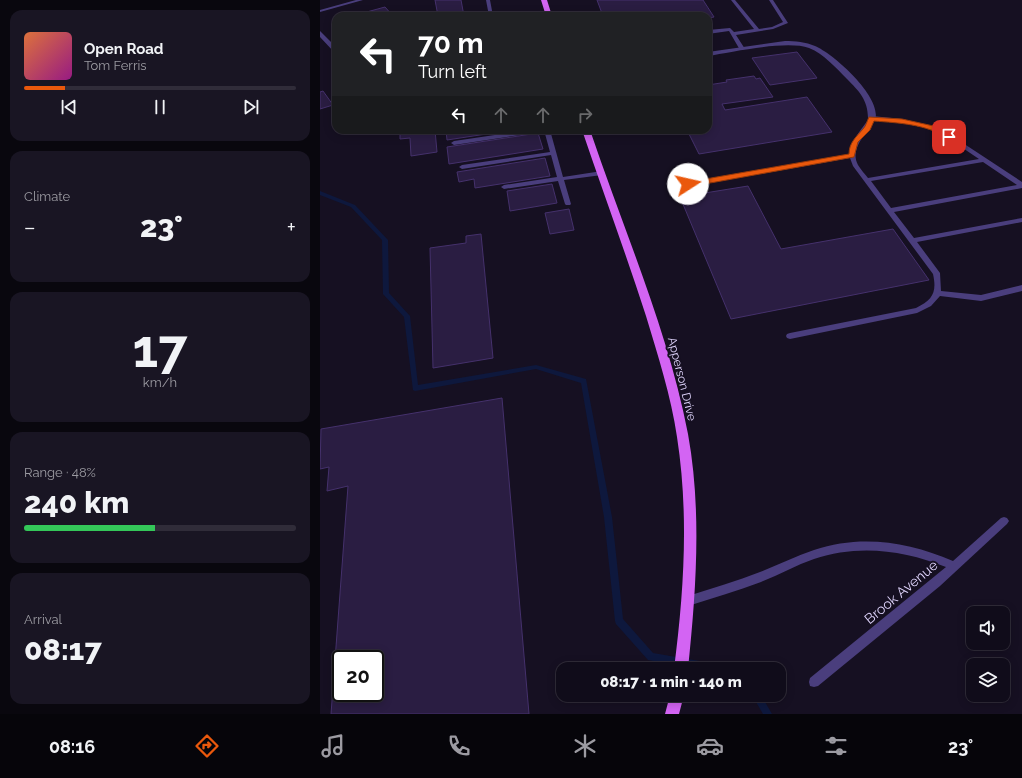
<!DOCTYPE html>
<html lang="en">
<head>
<meta charset="utf-8">
<style>
  :root { --surface:#100c1a; --page:#191523; --text:#f1f3f6; --muted:#9c9ba2; --line:#302c39; --accent:#ea580c }
  body { margin:0; font-family:Raleway,sans-serif; background:var(--page); color:var(--text); height:100vh; display:flex; flex-direction:column; font-size:15px; white-space:nowrap }
  * { box-sizing:border-box; margin:0 }
  p { font-size:13px; color:var(--muted) }
  .icon { flex:none; width:22px; height:22px; fill:none; stroke:currentColor; stroke-width:2; stroke-linecap:round; stroke-linejoin:round }
  .map { position:relative; flex:1; overflow:hidden }
  .sheet { display:flex; flex-direction:column; gap:10px; padding:10px; background:#09070e; width:320px }
  .sheet>* { flex:none }
  .guide { position:absolute; left:12px; top:12px; width:380px; height:122px; border-radius:12px; box-shadow:0 2px 10px #0003,0 0 0 1px var(--line); background:#202124; color:#fff; overflow:hidden }
  .buttons { position:absolute; left:646px; top:606px; display:grid; gap:8px }
  .buttons a { display:grid; place-items:center; width:44px; height:44px; border-radius:8px; background:var(--surface); box-shadow:0 2px 10px #0003,0 0 0 1px var(--line); font-size:20px }
  .speed { position:absolute; left:12px; top:650px; display:flex; gap:8px; font-size:20px; font-weight:700; text-align:center }
  .speed>* { display:grid; place-content:center; width:52px; height:52px; border-radius:50%; background:var(--surface); box-shadow:0 2px 10px #0003,0 0 0 1px var(--line); line-height:1 }
  .speed .limit { border:2px solid #111; border-radius:6px; background:#fff; color:#111 }
  .pin { position:absolute; display:grid; place-items:center; width:34px; height:34px; color:#fff; margin:-17px; border-radius:8px; box-shadow:0 2px 6px #0006 }
  .me { position:absolute; width:44px; margin:-22px; rotate:80deg; stroke-linejoin:round; filter:drop-shadow(0 0 3px #0008) }
  .turn { display:flex; align-items:center; gap:14px; height:84px; padding:0 20px; font-size:18px }
  .turn .icon { width:52px; height:52px; stroke-width:2.5 }
  .turn b { display:block; font-size:28px; line-height:34px }
  .lanes { display:flex; align-items:center; height:38px; padding:0 20px; background:#0003; justify-content:center; gap:20px; direction:ltr }
  .lanes .off { opacity:.35 }
  .big { font-size:30px; font-weight:800; line-height:1.1 }
  .sheet .tile { flex:1; display:flex; flex-direction:column; justify-content:center; gap:6px; min-width:0; padding:0 14px; border-radius:12px; background:var(--page) }
  .sheet .dial { align-items:center; gap:0 }
  .dial b { font-size:52px; line-height:1 }
  .song { display:flex; align-items:center; gap:12px }
  .cover { width:48px; height:48px; border-radius:6px; background:linear-gradient(135deg,hsl(20 70% 55%),hsl(310 70% 35%)) }
  .played { height:4px; border-radius:2px; background:linear-gradient(90deg,var(--accent) 15%,var(--line) 15%) }
  .keys { display:flex; justify-content:space-around; direction:ltr }
  .heat { display:flex; justify-content:space-between; align-items:center; font-size:22px; direction:ltr }
  .charge { height:6px; border-radius:3px; background:linear-gradient(90deg,#34c759 48%,var(--line) 0) }
  .trip { position:absolute; left:236px; top:662px; width:230px; height:40px; border-radius:12px; background:var(--surface); box-shadow:0 2px 10px #0003,0 0 0 1px var(--line); font-weight:800; line-height:40px; text-align:center }
  .tab-bar { display:flex; height:64px; justify-content:space-around; align-items:center; background:#06050a; color:var(--muted) }
  .tab-bar .icon { width:28px; height:28px }
  .tab-bar .current { color:var(--accent) }
  .tab-bar b { font-size:18px; color:var(--text) }
  main { display:flex; flex:1; min-height:0 }
  .map>svg:first-child { display:block }
</style>
</head>
<body>
<main>
<section class="sheet">
<div class="tile">
<div class="song"><i class="cover"></i><div><b>Open Road</b><p>Tom Ferris</p></div></div>
<div class="played"></div>
<div class="keys"><svg class="icon" aria-label="previous" viewBox="0 0 24 24"><path d="M18 5L8 12l10 7zM5 5v14"/></svg><svg class="icon" aria-label="pause" viewBox="0 0 24 24"><path d="M8 5v14M16 5v14"/></svg><svg class="icon" aria-label="next" viewBox="0 0 24 24"><path d="M6 5l10 7-10 7zM19 5v14"/></svg></div>
</div>
<div class="tile"><p>Climate</p>
<div class="heat"><a>−</a><b class="big">23°</b><a>+</a></div>
</div>
<div class="tile dial"><b>17</b><p>km/h</p></div>
<div class="tile"><p>Range · 48%</p><b class="big">240 km</b><div class="charge"></div></div>
<div class="tile"><p>Arrival</p><b class="big">08:17</b></div>
</section>
<div class="map">
<svg width="702" height="714" viewBox="0 0 702 714">
  <rect width="100%" height="100%" fill="#161022"/>
  <g fill="none" stroke-linecap="round" stroke-linejoin="round">
    <path fill="#0e183d" fill-rule="evenodd" d="M 0,191 L 35,205 L 68,240 L 69,293 L 90,316 L 98,385 L 216,365 L 266,379 L 292,517 L 303,619 L 333,653 L 391,663 L 399,666 L 400,669 L 379,669 L 328,660 L 296,624 L 295,621 L 284,517 L 261,383 L 216,369 L 95,391 L 93,390 L 84,317 L 63,294 L 62,240 L 31,207 L 0,195 Z
      M 432,695 L 441,695 L 452,714 L 443,714 Z"/>
  </g>
  <path fill="#2a1d42" stroke="#45316c" fill-rule="evenodd" d="M 115,0 L 141,0 L 144,16 L 118,16 Z
    M 277,0 L 383,0 L 394,17 L 388,18 L 388,16 L 283,16 Z
    M 65,7 L 73,16 L 32,16 Z
    M 477,52 L 497,78 L 450,85 L 432,58 Z
    M 434,76 L 436,79 L 440,78 L 453,97 L 402,104 L 405,110 L 487,97 L 512,132 L 379,154 L 367,130 L 388,130 L 388,85 L 407,82 L 406,80 Z
    M 3,91 L 13,105 L 0,109 L 0,92 Z
    M 80,130 L 115,130 L 117,152 L 91,156 L 90,138 L 80,139 Z
    M 126,130 L 193,130 L 127,140 Z
    M 218,133 L 223,149 L 129,164 L 127,147 Z
    M 225,158 L 230,176 L 155,188 L 154,179 L 139,182 L 137,172 Z
    M 232,184 L 237,203 L 190,211 L 187,191 Z
    M 428,186 L 461,249 L 573,229 L 609,280 L 411,319 L 360,197 Z
    M 249,209 L 254,230 L 230,234 L 225,213 Z
    M 161,234 L 173,358 L 113,368 L 110,248 L 146,243 L 146,236 Z
    M 182,398 L 209,714 L 11,714 L 28,486 L 7,491 L 9,467 L 0,469 L 1,429 ZM 21,659 L 55,659 L 55,693 L 21,693 Z"/>
  <g fill="none" stroke-linecap="round" stroke-linejoin="round">
    <path fill="#4a3e7d" fill-rule="evenodd" d="M 36,0 L 43,0 L 0,12 L 0,10 Z
      M 166,0 L 170,0 L 173,16 L 169,16 Z
      M 411,0 L 415,0 L 439,29 L 452,27 L 463,22 L 449,0 L 453,0 L 468,23 L 453,29 L 416,35 L 425,49 L 420,50 L 409,31 L 388,34 L 388,30 L 410,28 L 414,32 L 434,29 Z
      M 228,12 L 230,12 L 230,14 L 200,16 L 202,15 Z
      M 552,116 L 582,119 L 620,128 L 702,182 L 702,188 L 574,212 L 594,238 L 702,218 L 702,222 L 597,242 L 620,273 L 621,291 L 661,295 L 702,285 L 702,291 L 661,301 L 620,296 L 611,306 L 597,313 L 470,339 L 467,338 L 466,336 L 467,334 L 470,333 L 596,308 C 613,300 617,292 613,274 L 533,166 L 530,158 L 353,189 L 350,187 L 353,185 L 530,154 C 530,141 543,128 550,117 ZM 554,120 L 582,123 L 616,130 L 659,159 L 548,178 C 545,174 541,170 538,165 C 529,148 547,134 554,120 ZM 663,162 L 697,185 L 571,208 L 551,181 Z
      M 208,130 L 223,130 L 220,132 L 134,145 L 131,143 L 134,141 Z
      M 224,130 L 230,130 L 243,177 L 282,171 L 285,173 L 282,175 L 244,180 L 251,204 L 250,205 L 246,205 L 245,204 L 238,181 L 184,189 L 181,187 L 184,185 L 237,177 L 231,155 L 142,169 L 139,167 L 142,165 L 230,152 Z
      M 684,517 L 687,518 L 689,521 L 687,524 L 620,586 L 498,686 L 494,687 L 490,686 L 489,682 L 490,678 L 626,567 C 584,550 538,544 494,559 C 476,565 459,575 441,582 C 417,591 392,598 368,606 L 364,605 L 363,601 L 364,597 L 368,596 C 392,588 417,581 440,572 C 458,565 476,556 494,550 C 541,534 589,542 633,561 L 681,518 Z"/>
    <path fill="#4a3e7d" fill-rule="evenodd" d="M 0,31 L 16,47 L 16,53 L 14,52 L 0,37 Z
      M 465,41 C 475,41 486,42 495,46 C 514,54 563,98 555,120 L 549,120 L 548,118 C 548,100 539,91 527,79 C 516,68 504,54 489,48 C 467,40 412,52 388,56 L 388,52 Z"/>
    <path fill="#d364f3" fill-rule="evenodd" d="M 221,0 L 227,0 L 232,16 L 226,16 Z
      M 262,130 L 270,130 C 304,231 348,330 368,434 C 382,511 376,592 368,669 L 354,669 C 364,592 369,514 357,437 C 351,396 338,356 326,316 C 306,254 283,192 262,130 Z
      M 350,695 L 364,695 L 359,714 L 345,714 Z"/>
  </g>
  <path fill="#ea580c" stroke="#983908" d="M 549,117 L 582,119 L 618,127 L 633,137 L 627,138 C 606,124 579,123 554,121 L 550,130 L 538,142 L 534,157 L 368,187 L 365,184 L 368,182 L 529,154 C 529,143 536,137 543,129 C 546,126 547,121 549,117 Z"/>
  <g text-anchor="middle" stroke-width="4" stroke-linejoin="round" paint-order="stroke">
    <g font-size="12" fill="#dfd4fc" stroke="#161022">
      <text transform="translate(362 379) rotate(76)" y="4">Apperson Drive</text>
    </g>
    <g font-size="14" fill="#dfd4fc" stroke="#161022">
      <text transform="translate(581 592) rotate(-40)" y="5">Brook Avenue</text>
    </g>
  </g>
</svg>
<div class="buttons">
<a><svg class="icon" aria-label="sound" viewBox="0 0 24 24"><path d="M4 9h4l5-4v14l-5-4H4zM17 9q2 3 0 6"/></svg></a>
<a><svg class="icon" aria-label="layers" viewBox="0 0 24 24"><path d="M12 4l9 5-9 5-9-5zM3 14l9 5 9-5"/></svg></a>
</div>
<div class="speed"><div class="limit">20</div></div>
<div class="pin" style="left:629px;top:137px;background:#d93025"><svg class="icon" aria-label="arrive" viewBox="0 0 24 24"><path d="M6 21V4h12l-3 4 3 4H6"/></svg></div>
<svg class="me" style="left:368px;top:184px" viewBox="-20 -20 40 40"><circle r="19" fill="#fff"/><path d="M0-13L10 11 0 6-10 11z" fill="#ea580c"/></svg>
<div class="trip">08:17 · 1 min · 140 m</div>
<div class="guide">
<div class="turn"><svg class="icon" aria-label="left" viewBox="0 0 24 24"><path d="M17 20v-9H6M10 6l-5 5 5 5"/></svg><div><b>70 m</b>Turn left</div></div>
<div class="lanes"><svg class="icon" aria-label="left" viewBox="0 0 24 24"><path d="M17 20v-9H6M10 6l-5 5 5 5"/></svg><svg class="icon off" aria-label="ahead" viewBox="0 0 24 24"><path d="M12 20V5M6 11l6-6 6 6"/></svg><svg class="icon off" aria-label="ahead" viewBox="0 0 24 24"><path d="M12 20V5M6 11l6-6 6 6"/></svg><svg class="icon off" aria-label="right" viewBox="0 0 24 24"><path d="M7 20v-9h11M14 6l5 5-5 5"/></svg></div>
</div>
</div>
</main>
<nav class="tab-bar">
<b>08:16</b>
<svg class="icon current" aria-label="directions" viewBox="0 0 24 24"><path d="M12 3l9 9-9 9-9-9zM9 14v-3h6M13 9l2 2-2 2"/></svg>
<svg class="icon" aria-label="music" viewBox="0 0 24 24"><path d="M9 18V5l10-2v13"/><circle cx="6" cy="18" r="3"/><circle cx="16" cy="16" r="3"/></svg>
<svg class="icon" aria-label="phone" viewBox="0 0 24 24"><path d="M5 4h4l2 5-3 2q2 4 5 5l2-3 5 2v4C11 20 4 13 5 4z"/></svg>
<svg class="icon" aria-label="climate" viewBox="0 0 24 24"><path d="M12 3v18M4 7l16 10M4 17L20 7"/></svg>
<svg class="icon" aria-label="car" viewBox="0 0 24 24"><path d="M5 17H2v-5l4-1 3-4h7l3 4 3 1v5h-3M9 17h6M6 11h13"/><circle cx="7" cy="17" r="2"/><circle cx="17" cy="17" r="2"/></svg>
<svg class="icon" aria-label="filters" viewBox="0 0 24 24"><path d="M4 7h16M4 17h16"/><circle cx="9" cy="7" r="2"/><circle cx="15" cy="17" r="2"/></svg>
<b>23°</b>
</nav>
</body>
</html>
